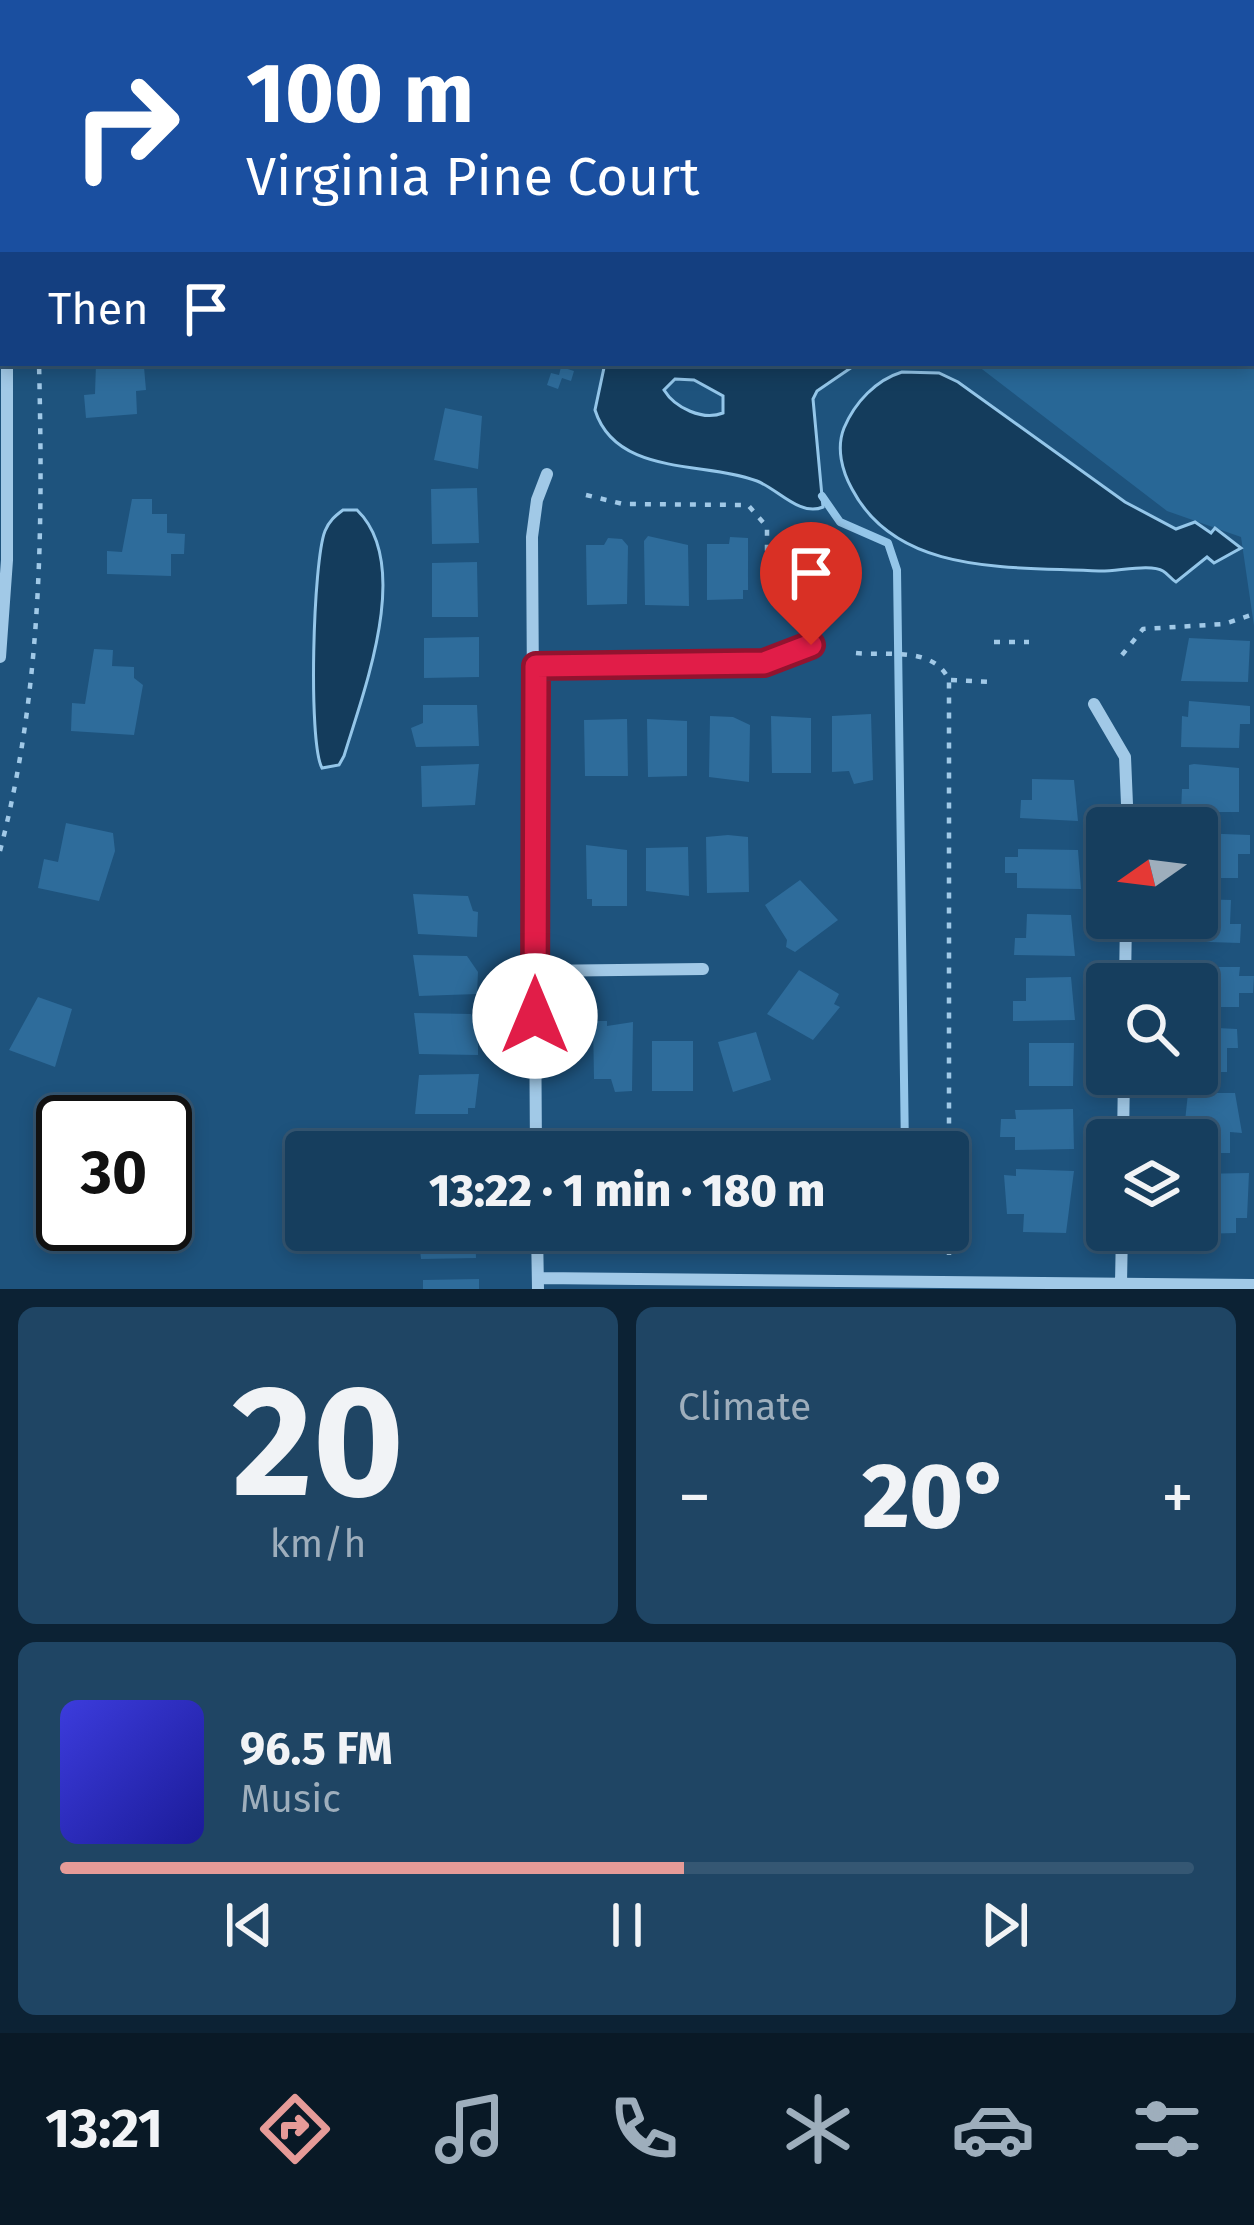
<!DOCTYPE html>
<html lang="en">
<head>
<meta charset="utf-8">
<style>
  :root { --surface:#163e5e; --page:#1f4564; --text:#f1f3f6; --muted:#9eaebc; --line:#355773; --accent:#e69b98 }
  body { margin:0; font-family:"Fira Sans",sans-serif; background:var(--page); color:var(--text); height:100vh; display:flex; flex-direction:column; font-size:45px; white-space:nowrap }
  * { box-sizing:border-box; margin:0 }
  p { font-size:39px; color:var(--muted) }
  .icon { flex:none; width:66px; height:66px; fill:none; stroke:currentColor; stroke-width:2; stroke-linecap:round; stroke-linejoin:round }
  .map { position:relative; height:1289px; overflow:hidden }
  .side { display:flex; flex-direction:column; gap:18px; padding:18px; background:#0c2234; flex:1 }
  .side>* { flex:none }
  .guide { position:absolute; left:0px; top:0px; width:1254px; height:366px; box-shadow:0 6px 18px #0003,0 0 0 3px var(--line); background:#1a4fa0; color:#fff; overflow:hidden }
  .needle { width:78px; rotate:256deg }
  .buttons { position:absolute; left:1086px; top:807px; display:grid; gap:24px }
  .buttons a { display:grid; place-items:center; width:132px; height:132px; border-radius:12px; background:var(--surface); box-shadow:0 6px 18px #0003,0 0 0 3px var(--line); font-size:60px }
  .speed { position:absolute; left:36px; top:1095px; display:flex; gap:24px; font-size:60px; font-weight:700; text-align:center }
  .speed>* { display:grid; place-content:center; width:156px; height:156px; border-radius:50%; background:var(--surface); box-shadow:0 6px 18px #0003,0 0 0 3px var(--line); line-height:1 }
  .speed .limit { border:6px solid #111; border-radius:18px; background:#fff; color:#111 }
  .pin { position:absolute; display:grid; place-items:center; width:102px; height:102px; color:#fff; margin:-123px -51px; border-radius:50% 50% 50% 0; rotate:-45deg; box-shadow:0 0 12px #0007 }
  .pin .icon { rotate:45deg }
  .me { position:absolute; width:132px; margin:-66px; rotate:0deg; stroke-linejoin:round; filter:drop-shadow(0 0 9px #0008) }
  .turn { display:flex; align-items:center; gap:42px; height:252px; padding:0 48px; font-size:54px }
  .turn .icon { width:156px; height:156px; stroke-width:2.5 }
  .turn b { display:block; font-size:84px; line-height:102px }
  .then { display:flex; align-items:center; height:114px; padding:0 48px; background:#0003; gap:24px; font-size:45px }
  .big { font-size:90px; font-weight:800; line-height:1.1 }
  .side .card { flex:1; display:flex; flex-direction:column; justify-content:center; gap:18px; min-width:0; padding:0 42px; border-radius:18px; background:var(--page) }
  .side .dial { align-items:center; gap:0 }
  .dial b { font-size:156px; line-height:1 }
  .song { display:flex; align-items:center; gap:36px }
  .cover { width:144px; height:144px; border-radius:18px; background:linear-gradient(135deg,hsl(240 70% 55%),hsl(240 70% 35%)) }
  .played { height:12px; border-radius:6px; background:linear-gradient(90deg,var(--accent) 55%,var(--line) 55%) }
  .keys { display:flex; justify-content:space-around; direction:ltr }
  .heat { display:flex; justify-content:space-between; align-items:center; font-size:66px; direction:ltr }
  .side .tiles { flex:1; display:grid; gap:18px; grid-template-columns:1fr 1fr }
  .card:last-child { grid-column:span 2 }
  .trip { position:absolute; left:285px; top:1131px; width:684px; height:120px; border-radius:12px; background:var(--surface); box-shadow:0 6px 18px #0003,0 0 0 3px var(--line); font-weight:800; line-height:120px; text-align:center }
  .dock { display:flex; height:192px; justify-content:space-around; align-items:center; background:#091926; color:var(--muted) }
  .dock .icon { width:84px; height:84px }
  .dock .on { color:var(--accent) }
  .dock b { font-size:54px; color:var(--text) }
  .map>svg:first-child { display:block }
</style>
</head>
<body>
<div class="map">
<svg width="1254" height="1289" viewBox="0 0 1254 1289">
  <rect width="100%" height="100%" fill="#1e537d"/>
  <path fill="#286796" d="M 1251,255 L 1254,255 L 1254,626 L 1241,537 L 1167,511 L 974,363 L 1251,363 Z"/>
  <path fill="#143c5c" stroke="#94c6e9" stroke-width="3" fill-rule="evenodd" d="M 605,363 L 858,363 L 817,391 L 813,399 L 823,507 C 800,517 778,489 757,481 C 706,461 616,477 595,410 ZM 675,379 L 694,380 L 723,396 L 723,413 C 703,421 675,408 664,390 Z
    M 902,372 L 939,373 L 958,382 L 1125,502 L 1176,529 L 1195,522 L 1211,533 L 1215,528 L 1241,548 L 1214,563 L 1207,557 L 1176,582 C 1171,579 1168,574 1163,571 C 1151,563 1115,572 1099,571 C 1013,566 898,577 852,489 C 842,471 836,448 844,428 C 855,402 876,380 902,372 Z
    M 343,510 L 357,510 C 413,564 364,690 344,756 L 339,765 L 322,768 C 308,743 313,561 325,531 C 329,521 335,516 343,510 Z"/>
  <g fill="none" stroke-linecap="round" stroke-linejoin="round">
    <path stroke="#94c6e9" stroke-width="8" d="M 822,496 L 840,522 L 888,543 L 897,570 L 905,1152
      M 906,1230 L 906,1241"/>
  </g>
  <path fill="#2e6c9b" d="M 96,363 L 144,367 L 146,390 L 136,391 L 137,414 L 86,418 L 84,395 L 95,394 Z
    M 561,367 L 574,371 L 571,381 L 562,378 L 558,389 L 547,385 L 551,373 L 559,375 Z
    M 445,408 L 482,416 L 478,469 L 434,460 Z
    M 477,488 L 479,543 L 432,544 L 431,489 Z
    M 132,499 L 152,499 L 152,514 L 167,514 L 167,533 L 185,534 L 184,554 L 171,554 L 171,576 L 107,574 L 107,551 L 122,552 Z
    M 648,536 L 688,545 L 689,606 L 645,605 L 644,541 Z
    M 730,537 L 748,538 L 748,590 L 743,590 L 743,599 L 707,600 L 707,544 L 729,544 Z
    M 608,538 L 622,539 L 628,546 L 627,604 L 587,605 L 586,545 L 604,545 Z
    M 477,562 L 478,617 L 432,617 L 432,563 Z
    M 479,637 L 479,677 L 424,678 L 424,638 Z
    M 1189,638 L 1250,641 L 1248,682 L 1181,681 Z
    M 94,649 L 113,650 L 112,666 L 134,667 L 134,678 L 143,685 L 134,735 L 71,731 L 72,703 L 85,704 Z
    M 1189,701 L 1250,706 L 1250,724 L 1240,724 L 1239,748 L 1181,747 L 1182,716 L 1188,717 Z
    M 423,705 L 477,705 L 479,746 L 416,747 L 411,728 L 423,723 Z
    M 871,714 L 873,780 L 854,784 L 849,771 L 832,772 L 832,716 Z
    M 710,716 L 733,717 L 750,725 L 749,782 L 709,777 Z
    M 771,716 L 811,718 L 811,773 L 772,773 Z
    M 627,719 L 628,776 L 585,776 L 584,720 Z
    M 647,719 L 687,721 L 687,776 L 648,777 Z
    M 479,764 L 475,805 L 422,807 L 421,766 Z
    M 1194,764 L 1239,768 L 1239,812 L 1181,812 L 1182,789 L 1189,789 L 1189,765 Z
    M 1032,779 L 1074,780 L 1078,821 L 1020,818 L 1021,800 L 1032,800 Z
    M 66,823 L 113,833 L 115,851 L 99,901 L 38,888 L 44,859 L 58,862 Z
    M 1197,833 L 1250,835 L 1250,854 L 1238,854 L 1238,878 L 1197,878 Z
    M 728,835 L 748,837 L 749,892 L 707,893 L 706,837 Z
    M 586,845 L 627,850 L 627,906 L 592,906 L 592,899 L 587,899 Z
    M 688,847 L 689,896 L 646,891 L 646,848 Z
    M 1018,849 L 1078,850 L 1081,889 L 1017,888 L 1017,873 L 1005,873 L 1005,857 L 1018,857 Z
    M 800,880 L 838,920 L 795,952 L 786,947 L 787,940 L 765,905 Z
    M 413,894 L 468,896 L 473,911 L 478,912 L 477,937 L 418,934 Z
    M 1197,899 L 1231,900 L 1230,924 L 1241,924 L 1240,943 L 1179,941 L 1180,918 L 1197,918 Z
    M 1027,914 L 1071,915 L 1075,956 L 1014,955 L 1015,938 L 1026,938 Z
    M 413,955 L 467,956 L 478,972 L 477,994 L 419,996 Z
    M 1182,967 L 1240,967 L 1239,976 L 1254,976 L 1253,993 L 1239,993 L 1239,1007 L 1197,1007 L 1197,984 L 1182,984 Z
    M 799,970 L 839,994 L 834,1004 L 840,1007 L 813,1040 L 767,1014 Z
    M 1071,977 L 1075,1020 L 1013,1021 L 1013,1001 L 1026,1001 L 1026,978 Z
    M 38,997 L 72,1009 L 55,1067 L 9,1050 Z
    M 414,1013 L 471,1014 L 478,1032 L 478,1055 L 419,1054 Z
    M 593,1021 L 607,1021 L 607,1026 L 633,1022 L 632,1091 L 615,1092 L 611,1079 L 594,1079 Z
    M 1197,1027 L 1237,1029 L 1238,1048 L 1227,1048 L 1227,1072 L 1197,1072 Z
    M 756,1032 L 771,1080 L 733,1092 L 718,1042 Z
    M 652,1041 L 693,1041 L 693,1091 L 652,1091 Z
    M 1029,1043 L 1074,1043 L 1073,1086 L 1029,1086 Z
    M 479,1074 L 475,1108 L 468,1108 L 468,1114 L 415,1114 L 419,1075 Z
    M 1188,1093 L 1235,1093 L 1242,1133 L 1230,1132 L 1230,1153 L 1197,1153 L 1197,1140 L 1183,1140 Z
    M 1073,1109 L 1074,1149 L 1015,1150 L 1015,1137 L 1000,1137 L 1001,1119 L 1016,1119 L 1015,1110 Z
    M 1016,1169 L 1074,1171 L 1066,1233 L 1023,1232 L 1024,1214 L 1007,1214 L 1004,1175 L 1016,1176 Z
    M 1249,1173 L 1247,1218 L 1236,1218 L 1236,1233 L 1197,1234 L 1197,1174 Z
    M 418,1230 L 475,1230 L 476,1258 L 421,1259 Z
    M 479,1279 L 479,1289 L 423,1289 L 423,1280 Z"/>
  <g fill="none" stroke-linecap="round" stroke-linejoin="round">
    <path stroke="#a1c9e7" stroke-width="4.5" stroke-dasharray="6 9" stroke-linecap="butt" d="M 120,3 L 121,0
      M 586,495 L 623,504 L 748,505 L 767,527 L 767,570 L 790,610
      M 994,642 L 1029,642
      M 856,653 C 887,656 934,646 949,680 L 949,1255
      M 1122,655 L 1143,629 L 1224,624 L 1254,614
      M 951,680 L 993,682
      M 0,851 C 42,690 43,528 39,363"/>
    <path stroke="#a1c9e7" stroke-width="12" d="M 83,3 L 85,0
      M 0,657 L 7,560 L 7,363
      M 536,666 L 764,663 L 811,645
      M 1094,704 L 1125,757 L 1128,828
      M 535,971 L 703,969
      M 1125,984 L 1126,918
      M 1123,1140 L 1124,1074
      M 536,1152 L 532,537 L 537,500 L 547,474
      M 537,1230 L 538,1289
      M 538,1278 L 1254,1285
      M 1121,1283 L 1122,1230"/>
  </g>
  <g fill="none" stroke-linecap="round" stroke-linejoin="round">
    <g stroke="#92132f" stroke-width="30">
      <path id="route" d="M 535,1016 L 536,666 L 764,663 L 811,645"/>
    </g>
    <use href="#route" stroke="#e11d48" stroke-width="21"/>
  </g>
</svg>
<div class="buttons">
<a><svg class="needle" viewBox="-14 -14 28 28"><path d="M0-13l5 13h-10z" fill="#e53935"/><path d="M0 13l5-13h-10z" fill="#9eaebc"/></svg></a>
<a><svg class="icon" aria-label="search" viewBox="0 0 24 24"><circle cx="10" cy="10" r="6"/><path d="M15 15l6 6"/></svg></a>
<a><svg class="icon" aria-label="layers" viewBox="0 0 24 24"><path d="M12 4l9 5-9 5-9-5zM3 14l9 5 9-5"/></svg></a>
</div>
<div class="speed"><div class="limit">30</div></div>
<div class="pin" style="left:811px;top:645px;background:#d93025"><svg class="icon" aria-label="arrive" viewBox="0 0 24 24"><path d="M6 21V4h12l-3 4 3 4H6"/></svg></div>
<svg class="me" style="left:535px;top:1016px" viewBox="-20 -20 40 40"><circle r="19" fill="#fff"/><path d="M0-13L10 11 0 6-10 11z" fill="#e11d48"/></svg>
<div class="trip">13:22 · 1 min · 180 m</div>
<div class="guide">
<div class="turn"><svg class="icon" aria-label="right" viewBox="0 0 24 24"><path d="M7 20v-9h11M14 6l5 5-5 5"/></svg><div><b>100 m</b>Virginia Pine Court</div></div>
<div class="then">Then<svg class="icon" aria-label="arrive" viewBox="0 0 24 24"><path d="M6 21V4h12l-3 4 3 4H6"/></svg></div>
</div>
</div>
<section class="side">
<div class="tiles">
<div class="card dial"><b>20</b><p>km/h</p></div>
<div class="card"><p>Climate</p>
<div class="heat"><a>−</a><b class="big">20°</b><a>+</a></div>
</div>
<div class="card">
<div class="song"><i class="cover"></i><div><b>96.5 FM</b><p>Music</p></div></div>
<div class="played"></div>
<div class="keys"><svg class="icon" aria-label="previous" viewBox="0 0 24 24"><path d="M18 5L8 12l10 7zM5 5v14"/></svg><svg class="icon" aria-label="pause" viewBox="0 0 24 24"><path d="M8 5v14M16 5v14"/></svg><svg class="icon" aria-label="next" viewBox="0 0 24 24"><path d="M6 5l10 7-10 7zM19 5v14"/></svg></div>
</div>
</div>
</section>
<nav class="dock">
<b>13:21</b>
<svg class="icon on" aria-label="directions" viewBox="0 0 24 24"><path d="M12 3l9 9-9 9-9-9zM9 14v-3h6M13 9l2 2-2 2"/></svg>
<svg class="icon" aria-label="music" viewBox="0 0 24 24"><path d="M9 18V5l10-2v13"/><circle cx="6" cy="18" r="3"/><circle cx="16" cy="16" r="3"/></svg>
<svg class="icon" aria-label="phone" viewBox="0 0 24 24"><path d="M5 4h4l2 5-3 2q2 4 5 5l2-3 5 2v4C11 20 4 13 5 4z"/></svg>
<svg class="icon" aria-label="climate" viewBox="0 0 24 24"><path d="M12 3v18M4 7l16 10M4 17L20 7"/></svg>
<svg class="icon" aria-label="car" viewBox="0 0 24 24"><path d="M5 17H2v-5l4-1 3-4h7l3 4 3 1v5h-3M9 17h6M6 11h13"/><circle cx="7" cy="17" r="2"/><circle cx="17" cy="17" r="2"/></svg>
<svg class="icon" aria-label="filters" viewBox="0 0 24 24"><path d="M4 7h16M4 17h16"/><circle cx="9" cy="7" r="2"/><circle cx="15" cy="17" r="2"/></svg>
</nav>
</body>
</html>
